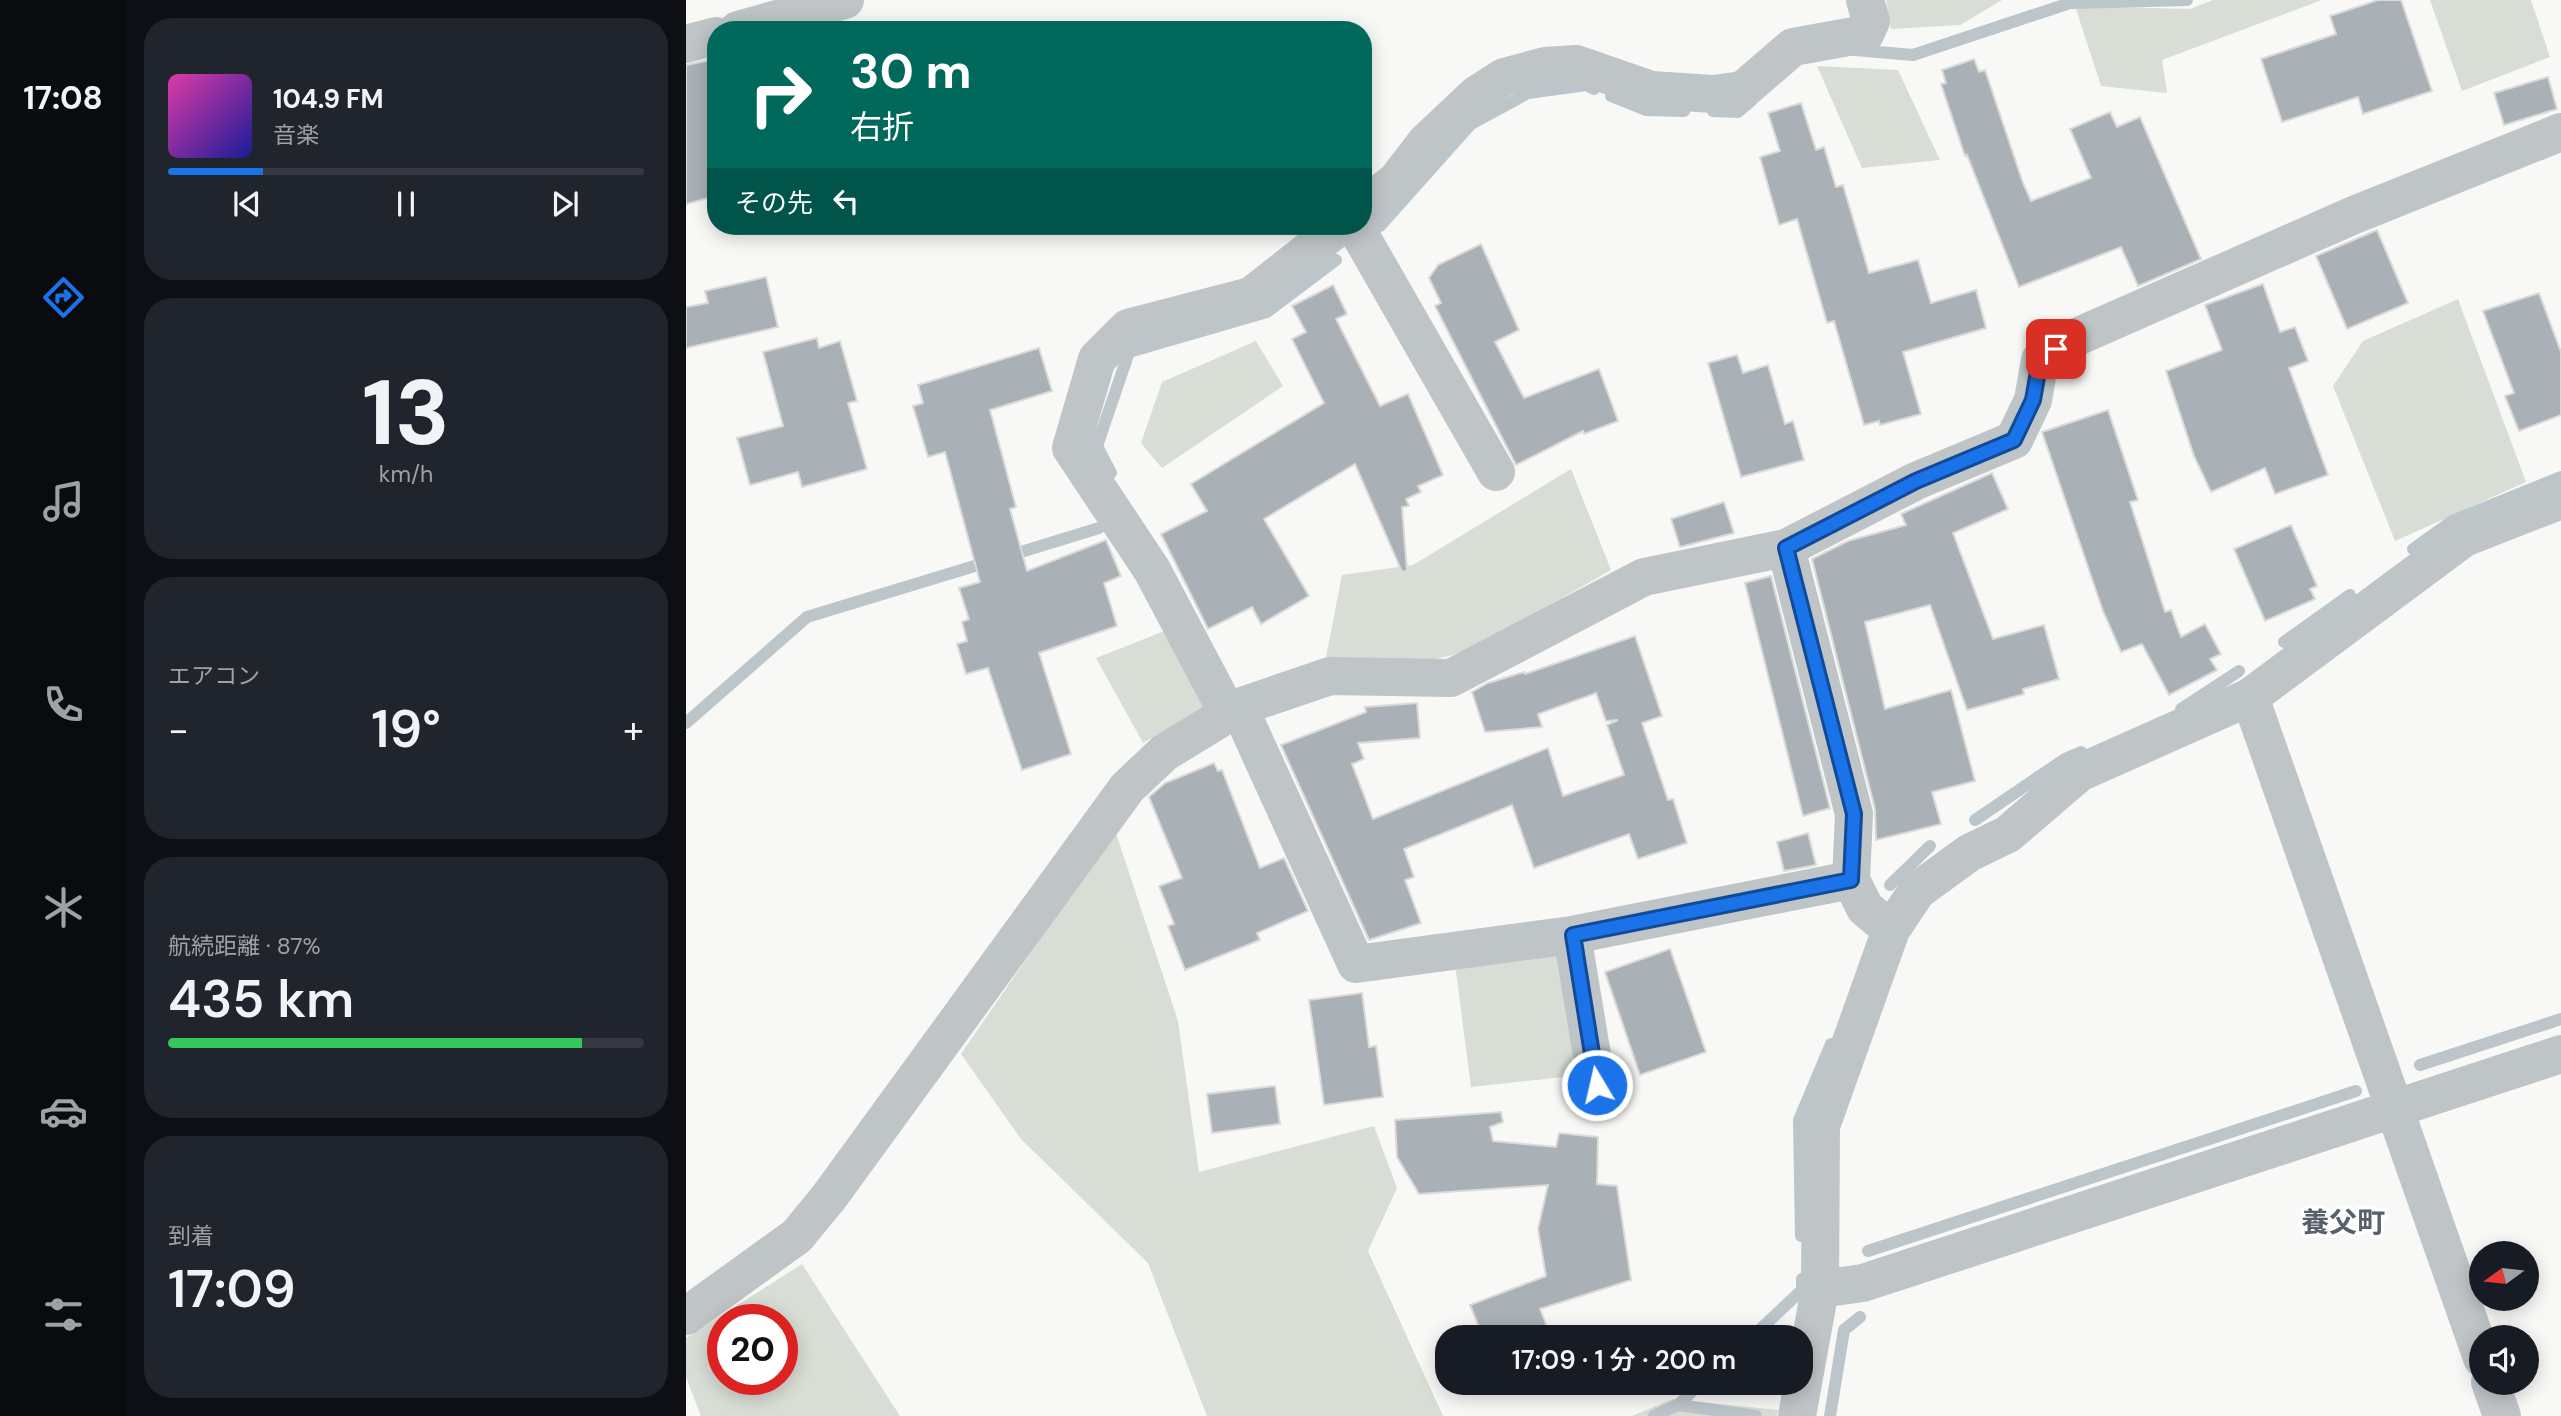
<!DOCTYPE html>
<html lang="ja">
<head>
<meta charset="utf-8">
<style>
  :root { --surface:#171b24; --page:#20242c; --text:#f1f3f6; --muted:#9ea1a6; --line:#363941; --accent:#1a73e8 }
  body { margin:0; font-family:"DM Sans","Noto Sans JP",sans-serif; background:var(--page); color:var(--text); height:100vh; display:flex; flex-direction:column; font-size:26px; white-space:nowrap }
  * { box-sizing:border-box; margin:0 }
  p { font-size:23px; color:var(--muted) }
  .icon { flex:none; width:38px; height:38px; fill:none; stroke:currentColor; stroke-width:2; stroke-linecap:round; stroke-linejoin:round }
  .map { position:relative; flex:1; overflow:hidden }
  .details { display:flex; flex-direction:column; gap:18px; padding:18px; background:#0d0f14; width:560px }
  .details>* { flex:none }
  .guide { position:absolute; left:21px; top:21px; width:665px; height:214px; border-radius:28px; box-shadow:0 4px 18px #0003; background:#00695c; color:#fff; overflow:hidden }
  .needle { width:46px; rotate:255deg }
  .controls { position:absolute; left:1783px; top:1241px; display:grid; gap:14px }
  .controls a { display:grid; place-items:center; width:70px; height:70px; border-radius:50%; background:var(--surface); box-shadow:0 4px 18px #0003; font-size:35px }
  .speed { position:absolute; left:21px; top:1304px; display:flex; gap:14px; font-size:35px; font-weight:700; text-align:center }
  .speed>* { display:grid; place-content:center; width:91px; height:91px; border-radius:50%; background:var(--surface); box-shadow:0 4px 18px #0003; line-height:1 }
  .speed .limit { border:10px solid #d22; background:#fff; color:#111 }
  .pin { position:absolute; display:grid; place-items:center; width:60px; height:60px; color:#fff; margin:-30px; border-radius:14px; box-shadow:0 4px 10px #0006 }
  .me { position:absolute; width:77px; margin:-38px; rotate:351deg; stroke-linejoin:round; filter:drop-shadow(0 0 5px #0008) }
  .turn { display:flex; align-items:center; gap:24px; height:147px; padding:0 28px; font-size:32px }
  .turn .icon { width:91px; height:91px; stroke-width:2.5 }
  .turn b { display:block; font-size:49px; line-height:60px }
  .then { display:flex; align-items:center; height:66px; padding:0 28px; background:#0003; gap:14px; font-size:26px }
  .big { font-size:52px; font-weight:600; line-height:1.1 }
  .details .card { flex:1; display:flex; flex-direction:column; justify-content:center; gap:10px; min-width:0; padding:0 24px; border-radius:28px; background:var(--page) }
  .details .dial { align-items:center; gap:0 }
  .dial b { font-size:91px; line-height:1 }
  .song { display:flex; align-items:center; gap:21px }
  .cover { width:84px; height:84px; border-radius:10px; background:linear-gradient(135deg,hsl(320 70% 55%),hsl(240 70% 35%)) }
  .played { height:7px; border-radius:4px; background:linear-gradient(90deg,var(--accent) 20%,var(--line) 20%) }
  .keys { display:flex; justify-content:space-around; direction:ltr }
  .heat { display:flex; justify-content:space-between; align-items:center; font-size:38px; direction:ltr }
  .charge { height:10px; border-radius:5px; background:linear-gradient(90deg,#34c759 87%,var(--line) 0) }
  .trip { position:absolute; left:749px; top:1325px; width:378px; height:70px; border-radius:28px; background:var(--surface); box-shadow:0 4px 18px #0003; font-weight:600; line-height:70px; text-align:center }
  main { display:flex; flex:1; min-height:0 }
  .dock { display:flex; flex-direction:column; width:126px; justify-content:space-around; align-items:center; background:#090b0e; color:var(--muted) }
  .dock .icon { width:49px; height:49px }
  .dock .on { color:var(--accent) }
  .dock b { font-size:32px; color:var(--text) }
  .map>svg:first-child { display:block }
</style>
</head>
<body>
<main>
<nav class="dock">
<b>17:08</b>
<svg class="icon on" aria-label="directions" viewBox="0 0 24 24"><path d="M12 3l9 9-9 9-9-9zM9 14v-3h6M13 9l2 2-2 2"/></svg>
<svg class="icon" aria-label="music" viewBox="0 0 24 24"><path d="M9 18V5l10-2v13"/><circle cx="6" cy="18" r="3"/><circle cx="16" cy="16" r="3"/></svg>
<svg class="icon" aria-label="phone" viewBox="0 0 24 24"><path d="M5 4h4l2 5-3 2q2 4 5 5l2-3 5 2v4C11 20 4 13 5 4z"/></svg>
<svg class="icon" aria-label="climate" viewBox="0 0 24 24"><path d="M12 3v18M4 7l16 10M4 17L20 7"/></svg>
<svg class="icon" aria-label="car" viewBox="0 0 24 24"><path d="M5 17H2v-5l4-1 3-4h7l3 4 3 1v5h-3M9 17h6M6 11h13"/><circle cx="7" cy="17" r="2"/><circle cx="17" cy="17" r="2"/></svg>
<svg class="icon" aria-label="filters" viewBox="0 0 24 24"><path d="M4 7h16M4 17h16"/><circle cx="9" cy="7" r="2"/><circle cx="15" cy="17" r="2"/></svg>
</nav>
<section class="details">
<div class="card">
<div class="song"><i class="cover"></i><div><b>104.9 FM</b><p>音楽</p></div></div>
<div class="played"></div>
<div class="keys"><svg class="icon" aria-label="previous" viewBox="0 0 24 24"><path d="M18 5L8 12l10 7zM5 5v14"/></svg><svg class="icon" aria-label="pause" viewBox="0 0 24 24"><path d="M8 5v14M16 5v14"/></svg><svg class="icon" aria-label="next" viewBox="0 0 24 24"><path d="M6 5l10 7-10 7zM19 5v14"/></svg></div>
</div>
<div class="card dial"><b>13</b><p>km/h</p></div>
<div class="card"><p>エアコン</p>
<div class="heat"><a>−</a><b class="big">19°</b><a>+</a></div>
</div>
<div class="card"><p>航続距離 · 87%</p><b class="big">435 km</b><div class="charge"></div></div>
<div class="card"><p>到着</p><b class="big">17:09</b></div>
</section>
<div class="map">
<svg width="1875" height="1416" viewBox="0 0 1875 1416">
  <rect width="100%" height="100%" fill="#f8f8f6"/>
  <path fill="#d8ddd5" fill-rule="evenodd" d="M 1200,0 L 1316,0 L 1274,25 L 1205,29 Z
    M 1527,0 L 1636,0 L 1476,60 L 1481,93 L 1415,86 L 1389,6 L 1504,9 Z
    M 1744,0 L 1845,0 L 1864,57 L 1776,91 Z
    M 1131,66 L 1212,70 L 1254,160 L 1176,168 Z
    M 1772,299 L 1840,482 L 1709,541 L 1647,386 L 1677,341 Z
    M 570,341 L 597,386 L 476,468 L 455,443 L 476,382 Z
    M 885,469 L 925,570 L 783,651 L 721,666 L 640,657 L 656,575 L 727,565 Z
    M 481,630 L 526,706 L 457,743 L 410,658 Z
    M 429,830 L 492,1021 L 513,1172 L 688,1126 L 711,1188 L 682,1251 L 757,1416 L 521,1416 L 462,1263 L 335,1139 L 275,1054 Z
    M 877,948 L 897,1075 L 785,1087 L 769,964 Z
    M 116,1264 L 214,1416 L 15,1416 L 0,1377 L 0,1338 ZM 37,1320 L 96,1320 L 96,1379 L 37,1379 Z
    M 987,1399 L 1092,1410 L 1091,1416 L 946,1416 Z"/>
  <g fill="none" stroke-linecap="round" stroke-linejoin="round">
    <path stroke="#bbc5ca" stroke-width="12" d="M 1169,50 L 1227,55 L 1384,3 L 1501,0
      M 925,96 L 960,110 L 998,111
      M 1027,111 L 1052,112 L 1065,101
      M 694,226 L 785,124 L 842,93 L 900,85 L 908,89
      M 425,473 L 411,446 L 443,352 L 581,312 L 650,260
      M 1727,549 L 1766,521 L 1875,477
      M 322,556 L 413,528
      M 1598,642 L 1664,595
      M 1495,709 L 1553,671
      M 0,723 L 121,617 L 305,561
      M 1289,820 L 1379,759 L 1395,752
      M 1204,885 L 1244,846
      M 1734,1065 L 1875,1019
      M 1115,1236 L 1113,1120 L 1145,1044
      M 1182,1251 L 1670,1091
      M 1066,1337 L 1116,1290 L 1116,1279
      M 992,1405 L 1016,1382
      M 968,1416 L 992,1405 L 1070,1416
      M 1144,1416 L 1158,1330 L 1174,1317"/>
  </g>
  <path fill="#a9b1b6" stroke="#dadad8" stroke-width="2" d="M 1692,0 L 1715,0 L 1746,91 L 1677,114 L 1672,97 L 1596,122 L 1575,59 L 1650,34 L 1644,16 Z
    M 30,59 L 30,196 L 0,204 L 0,65 Z
    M 1288,59 L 1293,72 L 1299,70 L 1337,183 L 1345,201 L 1405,178 L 1384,129 L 1424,112 L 1431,127 L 1454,117 L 1515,259 L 1452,286 L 1435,247 L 1333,287 L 1281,155 L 1279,156 L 1255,84 L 1260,83 L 1256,70 Z
    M 1862,77 L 1871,109 L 1818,125 L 1808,93 Z
    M 1115,103 L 1130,150 L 1138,147 L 1150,187 L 1157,185 L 1183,273 L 1232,260 L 1245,303 L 1290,290 L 1300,328 L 1217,352 L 1235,414 L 1194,425 L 1193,421 L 1178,425 L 1148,321 L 1141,323 L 1111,219 L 1093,225 L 1074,157 L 1094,151 L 1082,113 Z
    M 1691,230 L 1722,303 L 1661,329 L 1630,256 Z
    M 795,244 L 833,330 L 809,342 L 838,398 L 913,369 L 932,421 L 898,434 L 897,431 L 830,465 L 749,306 L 755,303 L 743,278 L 752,265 Z
    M 80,277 L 92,327 L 0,348 L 0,307 L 22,303 L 19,291 Z
    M 1577,284 L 1594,332 L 1609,327 L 1622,361 L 1603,368 L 1642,475 L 1589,494 L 1579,468 L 1525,492 L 1508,456 L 1480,371 L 1536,350 L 1519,305 Z
    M 647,285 L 661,314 L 650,319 L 694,406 L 722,394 L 757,475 L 732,486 L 735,492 L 720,499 L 723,506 L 716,507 L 721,571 L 716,572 L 669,464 L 578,519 L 623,596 L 575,624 L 566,607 L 522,629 L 475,534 L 521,511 L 505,484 L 638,403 L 606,339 L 620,332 L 606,306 Z
    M 1853,293 L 1875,352 L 1875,415 L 1833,431 L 1819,396 L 1828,393 L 1797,311 Z
    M 131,338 L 133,348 L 154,341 L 171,401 L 162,403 L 181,469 L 116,487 L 112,472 L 64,485 L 51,438 L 97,426 L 77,352 Z
    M 353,348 L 366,391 L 304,410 L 330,507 L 324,509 L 341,571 L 420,540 L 435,576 L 418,583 L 431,626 L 353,653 L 385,754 L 336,770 L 302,668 L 280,674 L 271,644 L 281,641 L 276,622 L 283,619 L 273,588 L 294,582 L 259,452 L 242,457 L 227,406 L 237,403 L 232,385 Z
    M 1051,355 L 1057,373 L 1082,365 L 1099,424 L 1107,421 L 1118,460 L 1055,477 L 1022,363 Z
    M 1422,410 L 1452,500 L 1444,502 L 1479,612 L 1485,610 L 1495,637 L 1519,624 L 1535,654 L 1524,659 L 1531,670 L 1483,695 L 1456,644 L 1435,652 L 1417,611 L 1356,432 Z
    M 1306,473 L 1322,509 L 1267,533 L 1307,639 L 1358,625 L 1373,679 L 1337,689 L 1338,694 L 1281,710 L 1244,605 L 1179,622 L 1199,709 L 1265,690 L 1289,781 L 1246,792 L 1255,824 L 1190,840 L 1189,809 L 1126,559 L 1162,541 L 1220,525 L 1215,514 Z
    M 1038,502 L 1048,533 L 994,547 L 985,519 Z
    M 1605,525 L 1631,586 L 1624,589 L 1629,599 L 1579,621 L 1548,549 Z
    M 1085,576 L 1144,808 L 1117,816 L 1059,583 Z
    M 949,636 L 976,716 L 956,723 L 982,800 L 987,799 L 1001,843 L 952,859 L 943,834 L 848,868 L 826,805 L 718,849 L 728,877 L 719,880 L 735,923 L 683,940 L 595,745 L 680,712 L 679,707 L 731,703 L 734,738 L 672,743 L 678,759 L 666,764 L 687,819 L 862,748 L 877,796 L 938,775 L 921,725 L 932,720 L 920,721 L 910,693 L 852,714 L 856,727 L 799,732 L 786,692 L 802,683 L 838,672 L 839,674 Z
    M 528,763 L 532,771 L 536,770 L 574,868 L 598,858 L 622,911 L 571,933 L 574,940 L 499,970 L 482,926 L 488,924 L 473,886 L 496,878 L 463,797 L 479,783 Z
    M 1122,833 L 1130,865 L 1098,871 L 1091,842 Z
    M 984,949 L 1020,1052 L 954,1075 L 919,972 Z
    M 676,993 L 683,1047 L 690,1046 L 697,1097 L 638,1105 L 623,1000 Z
    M 589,1086 L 594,1124 L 526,1133 L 521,1094 Z
    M 815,1112 L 817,1122 L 804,1127 L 807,1141 L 870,1147 L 873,1133 L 912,1137 L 911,1184 L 931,1186 L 945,1280 L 854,1309 L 865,1337 L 797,1337 L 784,1305 L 860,1276 L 852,1229 L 862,1185 L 733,1194 L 711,1157 L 709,1120 Z"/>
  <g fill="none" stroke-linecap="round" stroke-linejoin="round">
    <path stroke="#bfc4c7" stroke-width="38" d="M 52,30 L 159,0
      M 0,44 L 30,36
      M 677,207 L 710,181 L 740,142 L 790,95 L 818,77 L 859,66 L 890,64 L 965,90 L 1027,94 L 1057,90 L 1107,47 L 1179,34 L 1185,21 L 1179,0
      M 669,226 L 810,472
      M 1564,697 L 1796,1358
      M 553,707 L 670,964 L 886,935 L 1165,880 L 1168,814 L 1100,548
      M 541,712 L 466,570 L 385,448 L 411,359 L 442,328 L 565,296 L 654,226
      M 1165,880 L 1179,908 L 1205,930
      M 886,935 L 911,1085
      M 1134,1289 L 1177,1283 L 1875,1054
      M 0,1316 L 111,1236 L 143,1197 L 441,788 L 478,753 L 553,707 L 644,676 L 765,678 L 958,577 L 1100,548 L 1230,481 L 1328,440 L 1347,400 L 1354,360 L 1386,339 L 1668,215 L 1875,132
      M 1804,1382 L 1816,1416
      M 1111,1416 L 1134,1289 L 1135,1126 L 1205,930 L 1231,891 L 1283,853 L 1322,834 L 1393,773 L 1564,697 L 1778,538 L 1875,500"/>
  </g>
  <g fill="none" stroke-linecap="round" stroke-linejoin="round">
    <g stroke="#114b97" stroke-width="18">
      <path id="route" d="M 911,1085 L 887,935 L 1165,880 L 1168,814 L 1100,548 L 1230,481 L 1328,440 L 1347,400 L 1354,360 L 1370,349"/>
    </g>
    <use href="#route" stroke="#1a73e8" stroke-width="12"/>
  </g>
  <g text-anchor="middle" stroke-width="7" stroke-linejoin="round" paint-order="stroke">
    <g font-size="28" font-weight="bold" fill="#56616b" stroke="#fff">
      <text x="1657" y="1232">養父町</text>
    </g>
  </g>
</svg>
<div class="controls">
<a><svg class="needle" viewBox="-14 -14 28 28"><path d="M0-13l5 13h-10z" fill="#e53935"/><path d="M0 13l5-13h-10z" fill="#9ea1a6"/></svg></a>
<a><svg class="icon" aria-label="sound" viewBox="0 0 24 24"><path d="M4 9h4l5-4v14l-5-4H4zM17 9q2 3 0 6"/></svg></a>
</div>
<div class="speed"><div class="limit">20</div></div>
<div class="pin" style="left:1370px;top:349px;background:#d93025"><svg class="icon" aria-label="arrive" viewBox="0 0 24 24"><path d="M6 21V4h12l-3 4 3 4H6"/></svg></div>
<svg class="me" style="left:911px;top:1085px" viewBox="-20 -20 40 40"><circle r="17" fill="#1a73e8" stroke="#fff" stroke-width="3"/><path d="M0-11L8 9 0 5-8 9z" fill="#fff"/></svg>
<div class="trip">17:09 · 1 分 · 200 m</div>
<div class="guide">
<div class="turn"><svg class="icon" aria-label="right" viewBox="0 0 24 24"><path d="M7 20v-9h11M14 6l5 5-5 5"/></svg><div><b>30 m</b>右折</div></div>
<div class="then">その先<svg class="icon" aria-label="left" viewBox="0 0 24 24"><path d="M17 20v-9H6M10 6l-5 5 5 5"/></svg></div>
</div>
</div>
</main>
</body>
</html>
